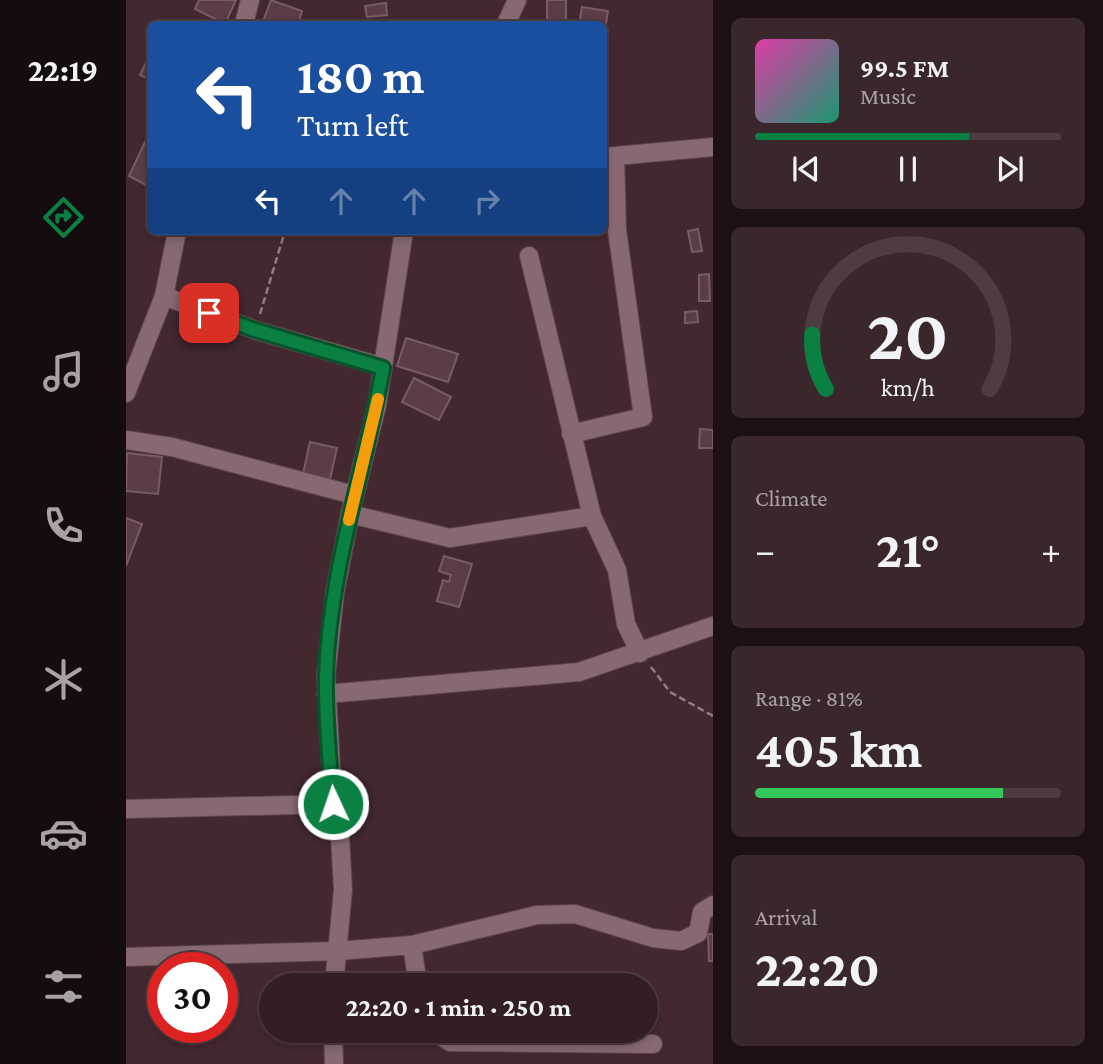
<!DOCTYPE html>
<html lang="en">
<head>
<meta charset="utf-8">
<style>
  :root { --surface:#321e24; --page:#3a272c; --text:#f1f3f6; --muted:#a8a2a6; --line:#4d3c41; --accent:#0b8043 }
  body { margin:0; font-family:"Crimson Pro",serif; background:var(--page); color:var(--text); height:100vh; display:flex; flex-direction:column; font-size:26px; white-space:nowrap }
  * { box-sizing:border-box; margin:0 }
  p { font-size:23px; color:var(--muted) }
  .icon { flex:none; width:38px; height:38px; fill:none; stroke:currentColor; stroke-width:2; stroke-linecap:round; stroke-linejoin:round }
  .map { position:relative; flex:1; overflow:hidden }
  .side { display:flex; flex-direction:column; gap:18px; padding:18px; background:#1c1014; width:390px }
  .side>* { flex:none }
  .guide { position:absolute; left:21px; top:21px; width:460px; height:214px; border-radius:10px; box-shadow:0 4px 10px #0003,0 0 0 2px var(--line); background:#1a4fa0; color:#fff; overflow:hidden }
  .speed { position:absolute; left:21px; top:952px; display:flex; gap:14px; font-size:35px; font-weight:700; text-align:center }
  .speed>* { display:grid; place-content:center; width:91px; height:91px; border-radius:50%; background:var(--surface); box-shadow:0 4px 10px #0003,0 0 0 2px var(--line); line-height:1 }
  .speed .limit { border:10px solid #d22; background:#fff; color:#111 }
  .pin { position:absolute; display:grid; place-items:center; width:60px; height:60px; color:#fff; margin:-30px; border-radius:14px; box-shadow:0 4px 10px #0006 }
  .me { position:absolute; width:77px; margin:-38px; rotate:357deg; stroke-linejoin:round; filter:drop-shadow(0 0 5px #0008) }
  .turn { display:flex; align-items:center; gap:24px; height:147px; padding:0 35px; font-size:32px }
  .turn .icon { width:91px; height:91px; stroke-width:2.5 }
  .turn b { display:block; font-size:49px; line-height:60px }
  .lanes { display:flex; align-items:center; height:66px; padding:0 35px; background:#0003; justify-content:center; gap:35px; direction:ltr }
  .lanes .off { opacity:.35 }
  .big { font-size:52px; font-weight:700; line-height:1.1 }
  .side .tile { flex:1; display:flex; flex-direction:column; justify-content:center; gap:10px; min-width:0; padding:0 24px; border-radius:10px; background:var(--page) }
  .side .dial { align-items:center; gap:0 }
  .dial svg { height:182px; overflow:visible; fill:none; stroke:var(--line); stroke-width:7; stroke-linecap:round; text-anchor:middle }
  .dial text { fill:var(--text); stroke:none }
  .song { display:flex; align-items:center; gap:21px }
  .cover { width:84px; height:84px; border-radius:10px; background:linear-gradient(135deg,hsl(320 70% 55%),hsl(160 70% 35%)) }
  .played { height:7px; border-radius:4px; background:linear-gradient(90deg,var(--accent) 70%,var(--line) 70%) }
  .keys { display:flex; justify-content:space-around; direction:ltr }
  .heat { display:flex; justify-content:space-between; align-items:center; font-size:38px; direction:ltr }
  .charge { height:10px; border-radius:5px; background:linear-gradient(90deg,#34c759 81%,var(--line) 0) }
  .trip { position:absolute; left:133px; top:973px; width:399px; height:70px; border-radius:35px; background:var(--surface); box-shadow:0 4px 10px #0003,0 0 0 2px var(--line); font-weight:700; line-height:70px; text-align:center }
  main { display:flex; flex:1; min-height:0 }
  .dock { display:flex; flex-direction:column; width:126px; justify-content:space-around; align-items:center; background:#140c0e; color:var(--muted) }
  .dock .icon { width:49px; height:49px }
  .dock .current { color:var(--accent) }
  .dock b { font-size:32px; color:var(--text) }
  .map>svg:first-child { display:block }
</style>
</head>
<body>
<main>
<nav class="dock">
<b>22:19</b>
<svg class="icon current" aria-label="directions" viewBox="0 0 24 24"><path d="M12 3l9 9-9 9-9-9zM9 14v-3h6M13 9l2 2-2 2"/></svg>
<svg class="icon" aria-label="music" viewBox="0 0 24 24"><path d="M9 18V5l10-2v13"/><circle cx="6" cy="18" r="3"/><circle cx="16" cy="16" r="3"/></svg>
<svg class="icon" aria-label="phone" viewBox="0 0 24 24"><path d="M5 4h4l2 5-3 2q2 4 5 5l2-3 5 2v4C11 20 4 13 5 4z"/></svg>
<svg class="icon" aria-label="climate" viewBox="0 0 24 24"><path d="M12 3v18M4 7l16 10M4 17L20 7"/></svg>
<svg class="icon" aria-label="car" viewBox="0 0 24 24"><path d="M5 17H2v-5l4-1 3-4h7l3 4 3 1v5h-3M9 17h6M6 11h13"/><circle cx="7" cy="17" r="2"/><circle cx="17" cy="17" r="2"/></svg>
<svg class="icon" aria-label="filters" viewBox="0 0 24 24"><path d="M4 7h16M4 17h16"/><circle cx="9" cy="7" r="2"/><circle cx="15" cy="17" r="2"/></svg>
</nav>
<div class="map">
<svg width="587" height="1064" viewBox="0 0 587 1064">
  <rect width="100%" height="100%" fill="#432830"/>
  <path fill="#5a3d46" stroke="#795b64" stroke-width="2" d="M 73,0 L 110,0 L 99,24 L 69,9 Z
    M 145,0 L 176,11 L 172,24 L 136,24 Z
    M 421,0 L 440,0 L 440,21 L 421,21 Z
    M 260,3 L 261,15 L 241,17 L 239,6 Z
    M 456,7 L 482,11 L 479,30 L 478,24 L 453,24 Z
    M 24,54 L 24,80 L 14,75 Z
    M 19,142 L 24,145 L 24,187 L 3,176 Z
    M 572,229 L 576,251 L 566,252 L 562,231 Z
    M 583,274 L 584,301 L 573,301 L 573,275 Z
    M 571,311 L 572,322 L 559,323 L 559,312 Z
    M 280,338 L 332,354 L 322,382 L 271,366 Z
    M 288,378 L 325,397 L 313,420 L 276,402 Z
    M 574,429 L 587,430 L 587,448 L 573,448 Z
    M 184,442 L 211,448 L 204,479 L 177,474 Z
    M 1,453 L 36,457 L 32,494 L 0,491 Z
    M 0,518 L 16,524 L 0,566 Z
    M 318,556 L 346,564 L 333,607 L 311,601 L 317,580 L 323,582 L 325,575 L 313,571 Z
    M 582,934 L 587,934 L 587,961 L 583,961 Z"/>
  <g fill="none" stroke-linecap="round" stroke-linejoin="round">
    <g stroke="#5d464d" stroke-width="20">
      <path id="minor" d="M 118,24 L 124,0
        M 380,24 L 391,0
        M 479,157 L 587,147
        M 403,256 L 466,516 L 491,570 L 500,624 L 514,653
        M 38,296 L 129,330 L 257,367
        M 0,393 L 38,296 L 51,231
        M 445,434 L 517,417 L 491,230 L 489,156
        M 0,440 L 46,447 L 228,495
        M 224,514 L 324,538 L 466,516
        M 200,694 L 453,672 L 587,626
        M 0,809 L 207,804
        M 286,945 L 292,985
        M 0,957 L 212,951 L 286,945 L 411,915 L 449,914 L 527,938 L 555,941 L 572,933 L 576,912 L 587,905
        M 208,985 L 217,890 L 214,837 L 207,804 L 200,676 L 209,592 L 224,514 L 251,405 L 278,231
        M 207,1031 L 208,1064
        M 307,1031 L 324,1042 L 527,1044"/>
    </g>
    <path stroke="#927b81" stroke-width="2.5" stroke-dasharray="7 3.5" stroke-linecap="butt" d="M 134,314 L 159,231
      M 525,667 L 544,692 L 587,716"/>
    <use href="#minor" stroke="#886972" stroke-width="18"/>
  </g>
  <g fill="none" stroke-linecap="round" stroke-linejoin="round">
    <g stroke="#07532c" stroke-width="18">
      <path id="route" d="M 83,313 L 129,330 L 257,368 C 239,470 203,571 200,677 C 199,719 204,762 207,804"/>
    </g>
    <use href="#route" stroke="#0b8043" stroke-width="12"/>
    <path stroke="#f59e0b" stroke-width="12" d="M 223,520 L 252,399"/>
  </g>
</svg>
<div class="speed"><div class="limit">30</div></div>
<div class="pin" style="left:83px;top:313px;background:#d93025"><svg class="icon" aria-label="arrive" viewBox="0 0 24 24"><path d="M6 21V4h12l-3 4 3 4H6"/></svg></div>
<svg class="me" style="left:207px;top:804px" viewBox="-20 -20 40 40"><circle r="17" fill="#0b8043" stroke="#fff" stroke-width="3"/><path d="M0-11L8 9 0 5-8 9z" fill="#fff"/></svg>
<div class="trip">22:20 · 1 min · 250 m</div>
<div class="guide">
<div class="turn"><svg class="icon" aria-label="left" viewBox="0 0 24 24"><path d="M17 20v-9H6M10 6l-5 5 5 5"/></svg><div><b>180 m</b>Turn left</div></div>
<div class="lanes"><svg class="icon" aria-label="left" viewBox="0 0 24 24"><path d="M17 20v-9H6M10 6l-5 5 5 5"/></svg><svg class="icon off" aria-label="ahead" viewBox="0 0 24 24"><path d="M12 20V5M6 11l6-6 6 6"/></svg><svg class="icon off" aria-label="ahead" viewBox="0 0 24 24"><path d="M12 20V5M6 11l6-6 6 6"/></svg><svg class="icon off" aria-label="right" viewBox="0 0 24 24"><path d="M7 20v-9h11M14 6l5 5-5 5"/></svg></div>
</div>
</div>
<section class="side">
<div class="tile">
<div class="song"><i class="cover"></i><div><b>99.5 FM</b><p>Music</p></div></div>
<div class="played"></div>
<div class="keys"><svg class="icon" aria-label="previous" viewBox="0 0 24 24"><path d="M18 5L8 12l10 7zM5 5v14"/></svg><svg class="icon" aria-label="pause" viewBox="0 0 24 24"><path d="M8 5v14M16 5v14"/></svg><svg class="icon" aria-label="next" viewBox="0 0 24 24"><path d="M6 5l10 7-10 7zM19 5v14"/></svg></div>
</div>
<div class="tile dial"><svg viewBox="0 0 100 80">
<path d="M14 69A42 42 0 1 1 86 69"/>
<path d="M14 69A42 42 0 0 1 8 45" stroke="#0b8043"/>
<text x="50" y="56" font-size="32" font-weight="700">20</text>
<text x="50" y="72" font-size="11">km/h</text>
</svg></div>
<div class="tile"><p>Climate</p>
<div class="heat"><a>−</a><b class="big">21°</b><a>+</a></div>
</div>
<div class="tile"><p>Range · 81%</p><b class="big">405 km</b><div class="charge"></div></div>
<div class="tile"><p>Arrival</p><b class="big">22:20</b></div>
</section>
</main>
</body>
</html>
